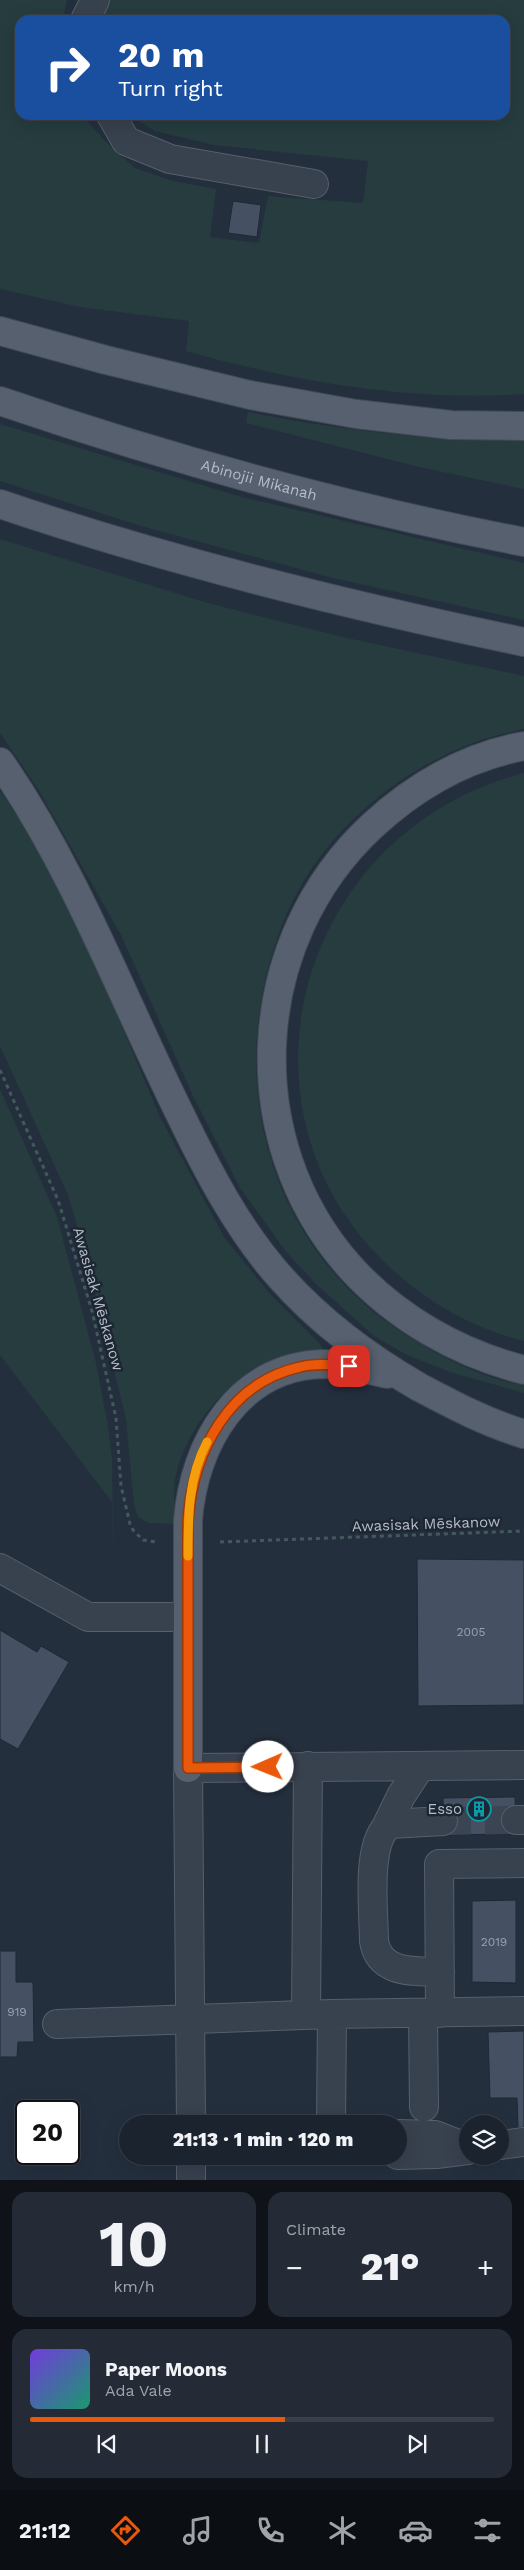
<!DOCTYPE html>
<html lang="en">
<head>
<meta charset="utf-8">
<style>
  :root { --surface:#1b232e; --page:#242b36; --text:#f1f3f6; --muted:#a0a4aa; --line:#39404a; --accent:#ea580c }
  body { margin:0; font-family:"Work Sans",sans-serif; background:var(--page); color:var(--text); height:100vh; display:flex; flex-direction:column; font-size:19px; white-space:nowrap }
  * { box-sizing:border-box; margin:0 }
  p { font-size:16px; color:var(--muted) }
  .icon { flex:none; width:28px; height:28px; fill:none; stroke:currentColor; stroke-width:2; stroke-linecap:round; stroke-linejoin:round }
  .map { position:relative; height:2180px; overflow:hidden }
  .details { display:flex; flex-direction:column; gap:12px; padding:12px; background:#0f1319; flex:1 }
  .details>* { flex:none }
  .banner { position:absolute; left:15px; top:15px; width:495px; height:105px; border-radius:15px; box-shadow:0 5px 20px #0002,0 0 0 1px var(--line); background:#1a4fa0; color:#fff; overflow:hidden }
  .buttons { position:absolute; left:459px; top:2115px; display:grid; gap:10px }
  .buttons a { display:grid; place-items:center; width:50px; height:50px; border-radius:50%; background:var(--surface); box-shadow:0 5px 20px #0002,0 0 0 1px var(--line); font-size:25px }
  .speed { position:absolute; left:15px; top:2100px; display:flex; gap:10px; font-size:25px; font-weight:700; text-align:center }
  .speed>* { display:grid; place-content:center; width:65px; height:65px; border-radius:50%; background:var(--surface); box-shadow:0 5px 20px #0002,0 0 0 1px var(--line); line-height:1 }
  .speed .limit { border:2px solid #111; border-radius:8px; background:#fff; color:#111 }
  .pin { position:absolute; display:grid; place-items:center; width:42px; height:42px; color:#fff; margin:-21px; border-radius:10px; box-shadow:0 2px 8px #0006 }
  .me { position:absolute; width:55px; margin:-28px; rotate:269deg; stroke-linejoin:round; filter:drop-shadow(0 0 4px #0008) }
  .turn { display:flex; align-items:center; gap:18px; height:105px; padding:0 20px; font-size:22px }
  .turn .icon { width:65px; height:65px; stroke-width:2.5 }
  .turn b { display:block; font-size:35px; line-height:42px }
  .big { font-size:38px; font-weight:800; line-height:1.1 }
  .details .widget { flex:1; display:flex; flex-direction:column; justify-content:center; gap:8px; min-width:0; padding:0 18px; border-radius:15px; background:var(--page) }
  .details .dial { align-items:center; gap:0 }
  .dial b { font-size:65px; line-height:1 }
  .song { display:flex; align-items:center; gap:15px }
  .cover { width:60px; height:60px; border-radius:8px; background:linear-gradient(135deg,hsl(260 70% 55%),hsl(160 70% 35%)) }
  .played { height:5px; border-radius:2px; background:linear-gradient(90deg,var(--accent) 55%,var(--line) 55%) }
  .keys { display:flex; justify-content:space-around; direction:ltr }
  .heat { display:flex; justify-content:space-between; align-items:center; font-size:28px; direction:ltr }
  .details .tiles { flex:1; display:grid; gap:12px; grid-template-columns:1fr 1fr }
  .widget:last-child { grid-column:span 2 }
  .trip { position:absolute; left:119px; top:2115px; width:288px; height:50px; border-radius:25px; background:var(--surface); box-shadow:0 5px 20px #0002,0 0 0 1px var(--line); font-weight:800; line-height:50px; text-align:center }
  .menu { display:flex; height:80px; justify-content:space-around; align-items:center; background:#0b0e12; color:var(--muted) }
  .menu .icon { width:35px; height:35px }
  .menu .active { color:var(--accent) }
  .menu b { font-size:22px; color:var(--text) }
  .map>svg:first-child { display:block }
</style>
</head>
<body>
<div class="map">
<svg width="524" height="2180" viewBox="0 0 524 2180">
  <rect width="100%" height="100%" fill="#242f3e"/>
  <path fill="#263c3f" d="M 0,0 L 67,0 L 63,20 L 20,20 L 20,115 L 84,115 L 87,121 L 108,144 L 135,168 L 173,181 L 216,189 L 210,237 L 259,243 L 268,196 L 363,203 L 368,161 L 214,145 L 155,131 L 129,115 L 505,115 L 505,20 L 99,20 L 104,0 L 524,0 L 524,394 C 411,402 295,382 186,351 L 189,321 L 80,307 L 0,289 Z
    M 248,412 C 339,430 431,441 524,439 L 524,489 L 419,467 L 246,423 Z
    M 0,424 L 242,497 L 524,563 L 524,620 L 333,578 L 141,526 L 0,481 Z
    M 0,539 L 208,603 L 338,636 L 524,676 L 524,729 C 511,732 497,735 484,739 C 415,762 350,811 310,871 C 288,904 275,940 266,977 C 233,1116 284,1258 406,1335 C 437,1355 487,1381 524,1385 L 524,1393 L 450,1372 L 407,1355 L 374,1336 L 317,1285 L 287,1253 L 240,1188 L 193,1096 L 121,935 L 38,789 L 0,733 Z
    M 524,773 L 524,1341 C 479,1330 438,1308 403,1279 C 216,1123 293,832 524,773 Z
    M 0,791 L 30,834 L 82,932 L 160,1117 L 224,1237 L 270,1294 L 320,1344 L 324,1352 C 306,1356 285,1357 268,1364 C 225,1381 189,1426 177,1471 C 172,1487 175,1508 175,1524 L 149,1523 L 138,1517 L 134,1505 L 126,1419 L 89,1266 L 68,1195 L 0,1046 Z
    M 0,1089 L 57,1217 L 96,1363 L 108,1426 L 112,1460 L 114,1607 L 112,1502 L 0,1355 Z"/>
  <path fill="#455162" stroke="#1f2835" d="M 233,201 L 261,205 L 257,237 L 228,233 Z
    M 417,1559 L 524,1560 L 524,1705 L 418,1706 Z
    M 0,1630 L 37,1652 L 41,1646 L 69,1662 L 18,1749 L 0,1739 Z
    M 515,1797 L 516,1834 L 444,1835 L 443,1798 Z
    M 516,1900 L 516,1983 L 472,1982 L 472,1901 Z
    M 0,1951 L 16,1951 L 16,1982 L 33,1982 L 34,2042 L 18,2042 L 17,2057 L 0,2057 Z
    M 524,2031 L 524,2127 L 518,2128 L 517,2098 L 490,2098 L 488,2032 Z"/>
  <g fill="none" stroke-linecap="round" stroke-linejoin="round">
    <path stroke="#3a4453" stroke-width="28" stroke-dasharray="28 14" stroke-linecap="butt" d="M 443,1821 L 516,1820"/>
    <g stroke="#565f6c" stroke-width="30">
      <path id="minor" d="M 85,20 L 95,0
        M 111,115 L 126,141 L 170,159 L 314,184
        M 0,1568 L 88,1617 L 188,1617
        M 516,1820 L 524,1820
        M 386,1827 L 401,1796 L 420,1767
        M 440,1972 C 414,1971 379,1974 374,1941 C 374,1913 365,1841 390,1824 L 443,1821
        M 440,2013 L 439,1864 L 524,1863
        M 423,2014 L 424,2107
        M 306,2015 L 308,1766
        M 57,2024 L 332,2014 L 524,2011
        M 191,2124 L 188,1768 L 524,1765
        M 331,2124 L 332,2014
        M 398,2134 L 435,2135 L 468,2148
        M 500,2145 L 524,2142
        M 398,2155 L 436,2154 L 468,2150
        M 191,2156 L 191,2180"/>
    </g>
    <g stroke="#414a57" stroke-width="30">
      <g id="major">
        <path d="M 0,331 L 106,360 L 250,395 L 356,414 L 451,425 L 524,426"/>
        <path id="s1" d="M 0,401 C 170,459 347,508 524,542"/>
        <path d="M 0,504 C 171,562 347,605 524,642"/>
        <path d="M 524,746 C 465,757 415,786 372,826 C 248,941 237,1140 350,1267 C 396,1318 458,1353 524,1370"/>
        <path d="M 0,762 C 75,870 121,995 179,1112 C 207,1170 238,1230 281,1278 C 321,1323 367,1357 419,1387 C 453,1405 487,1423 524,1434"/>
        <path d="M 188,1768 L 188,1520 C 194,1444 238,1366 323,1364 C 344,1364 366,1369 387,1374"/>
      </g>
    </g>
    <path stroke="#44595c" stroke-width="3" stroke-dasharray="4 4" stroke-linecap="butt" d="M 0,1070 L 58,1200 L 92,1311 L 116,1418 L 121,1486 L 130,1524 L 133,1530 L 143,1540 L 156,1542
      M 220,1542 L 524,1531"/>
    <use href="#minor" stroke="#38414e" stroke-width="28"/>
    <use href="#major" stroke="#56606e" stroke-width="28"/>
  </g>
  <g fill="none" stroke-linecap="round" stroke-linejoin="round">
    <g stroke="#983908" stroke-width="12">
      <path id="route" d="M 268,1767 L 188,1768 L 188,1520 C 193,1452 228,1383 300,1367 C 316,1363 333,1365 349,1366"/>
    </g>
    <use href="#route" stroke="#ea580c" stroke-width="9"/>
    <path stroke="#f59e0b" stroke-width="9" d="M 188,1556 C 188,1517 188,1478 207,1442"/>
  </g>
  <defs>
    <g id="building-ring" transform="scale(1.25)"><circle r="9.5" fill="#1d2633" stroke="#0f9aa8" stroke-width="1.5"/><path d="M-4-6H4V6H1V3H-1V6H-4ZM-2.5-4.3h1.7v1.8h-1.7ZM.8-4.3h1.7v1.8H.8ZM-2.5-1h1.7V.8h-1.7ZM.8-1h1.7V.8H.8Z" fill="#0f9aa8"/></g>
  </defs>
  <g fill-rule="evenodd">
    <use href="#building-ring" x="479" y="1809"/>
  </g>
  <g text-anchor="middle" stroke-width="5" stroke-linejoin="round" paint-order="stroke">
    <g font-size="12" fill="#98a1af">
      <text x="471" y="1636">2005</text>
      <text x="494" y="1946">2019</text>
      <text x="17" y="2016">919</text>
    </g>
    <g font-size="15" fill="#b4bcc9" stroke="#1d2633">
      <text dy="5" stroke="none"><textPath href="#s1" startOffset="271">Abinojii Mikanah</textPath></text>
      <text transform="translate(98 1299) rotate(74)" y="5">Awasisak Mēskanow</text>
      <text transform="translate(426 1524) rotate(-2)" y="5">Awasisak Mēskanow</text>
    </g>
    <g font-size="15" fill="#b4bcc9" stroke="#1d2633" text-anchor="end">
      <text x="462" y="1814">Esso</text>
    </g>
  </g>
</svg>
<div class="buttons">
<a><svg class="icon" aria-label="layers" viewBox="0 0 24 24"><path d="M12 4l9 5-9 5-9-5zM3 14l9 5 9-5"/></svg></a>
</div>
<div class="speed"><div class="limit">20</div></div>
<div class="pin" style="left:349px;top:1366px;background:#d93025"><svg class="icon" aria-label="arrive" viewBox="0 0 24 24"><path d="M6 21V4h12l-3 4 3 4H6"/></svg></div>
<svg class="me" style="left:268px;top:1767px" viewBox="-20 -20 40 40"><circle r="19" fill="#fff"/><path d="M0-13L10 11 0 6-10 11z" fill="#ea580c"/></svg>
<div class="trip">21:13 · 1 min · 120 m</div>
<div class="banner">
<div class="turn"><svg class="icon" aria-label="right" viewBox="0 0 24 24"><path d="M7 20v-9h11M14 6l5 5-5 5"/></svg><div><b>20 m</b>Turn right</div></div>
</div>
</div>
<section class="details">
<div class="tiles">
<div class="widget dial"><b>10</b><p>km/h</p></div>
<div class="widget"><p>Climate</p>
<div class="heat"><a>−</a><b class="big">21°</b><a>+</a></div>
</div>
<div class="widget">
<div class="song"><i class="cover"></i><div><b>Paper Moons</b><p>Ada Vale</p></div></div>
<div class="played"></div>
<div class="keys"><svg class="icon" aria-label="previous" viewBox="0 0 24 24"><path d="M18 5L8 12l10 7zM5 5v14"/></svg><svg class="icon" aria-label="pause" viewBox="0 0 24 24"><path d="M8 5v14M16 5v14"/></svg><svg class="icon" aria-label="next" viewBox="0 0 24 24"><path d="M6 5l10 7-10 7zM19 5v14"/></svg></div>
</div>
</div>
</section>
<nav class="menu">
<b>21:12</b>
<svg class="icon active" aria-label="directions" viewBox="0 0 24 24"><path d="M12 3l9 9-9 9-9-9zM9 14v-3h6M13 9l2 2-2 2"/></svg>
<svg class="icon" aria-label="music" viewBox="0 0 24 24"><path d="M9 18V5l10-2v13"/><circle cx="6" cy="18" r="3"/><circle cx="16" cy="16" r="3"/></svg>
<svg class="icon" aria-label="phone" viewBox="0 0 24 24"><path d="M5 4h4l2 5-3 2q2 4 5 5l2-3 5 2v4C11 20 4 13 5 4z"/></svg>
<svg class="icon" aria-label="climate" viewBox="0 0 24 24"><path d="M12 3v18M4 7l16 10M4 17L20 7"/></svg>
<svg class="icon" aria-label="car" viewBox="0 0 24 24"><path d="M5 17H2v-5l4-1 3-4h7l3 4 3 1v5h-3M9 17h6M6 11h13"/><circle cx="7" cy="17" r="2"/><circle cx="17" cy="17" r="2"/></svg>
<svg class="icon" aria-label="filters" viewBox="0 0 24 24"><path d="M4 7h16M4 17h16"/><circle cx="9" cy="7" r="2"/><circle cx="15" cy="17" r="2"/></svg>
</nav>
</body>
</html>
